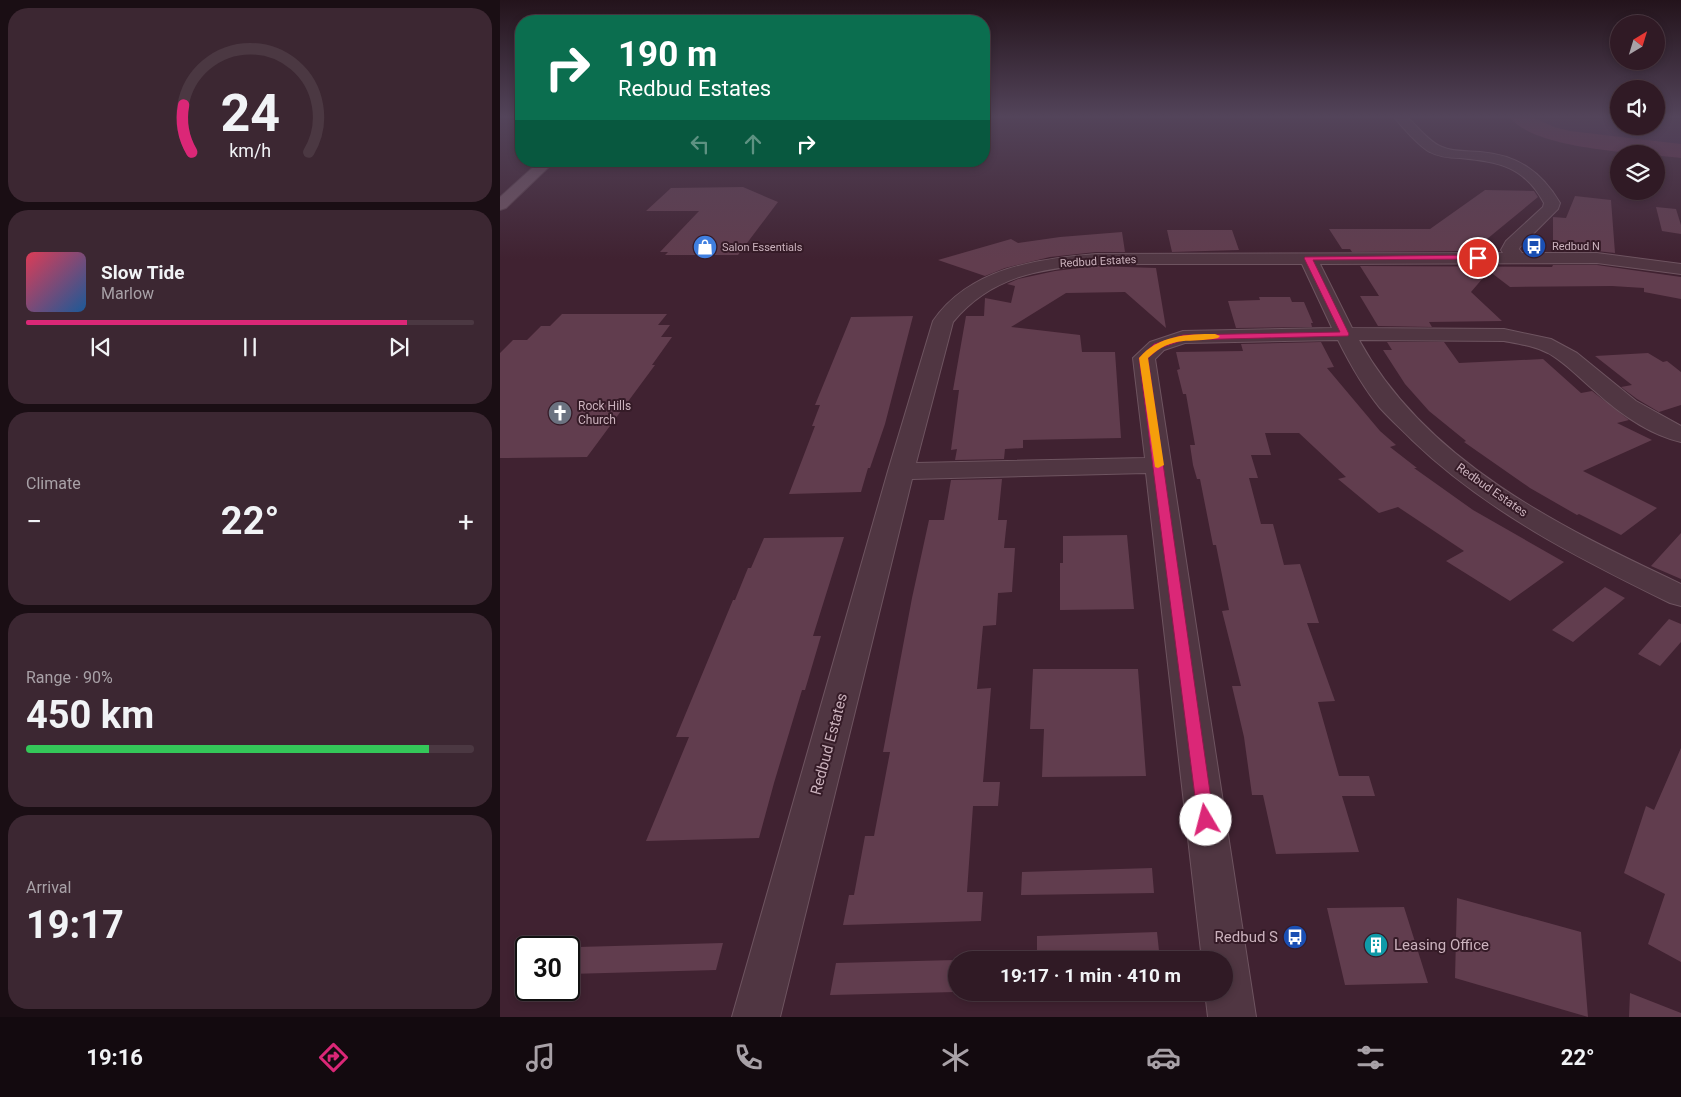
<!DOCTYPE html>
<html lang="en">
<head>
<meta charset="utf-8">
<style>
  :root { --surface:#301a25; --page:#3c2732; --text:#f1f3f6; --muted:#a8a1a7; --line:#4b3842; --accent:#db2777 }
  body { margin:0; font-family:Roboto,sans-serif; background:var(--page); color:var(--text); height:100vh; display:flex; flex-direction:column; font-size:19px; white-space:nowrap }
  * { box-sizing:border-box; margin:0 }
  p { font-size:16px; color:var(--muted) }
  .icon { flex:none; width:28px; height:28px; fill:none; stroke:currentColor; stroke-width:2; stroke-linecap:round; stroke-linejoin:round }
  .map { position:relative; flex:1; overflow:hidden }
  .details { display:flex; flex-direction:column; gap:8px; padding:8px; background:#1a0e14; width:500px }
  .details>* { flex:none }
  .top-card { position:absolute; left:15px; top:15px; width:475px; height:152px; border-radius:20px; box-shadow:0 2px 8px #0003,0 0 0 1px var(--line); background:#0b6e4f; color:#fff; overflow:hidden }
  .needle { width:32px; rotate:38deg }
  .buttons { position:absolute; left:1110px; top:15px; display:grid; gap:10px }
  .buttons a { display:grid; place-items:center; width:55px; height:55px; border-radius:50%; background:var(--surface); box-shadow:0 2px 8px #0003,0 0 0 1px var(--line); font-size:25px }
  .speed { position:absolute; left:15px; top:936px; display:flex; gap:10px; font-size:25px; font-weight:700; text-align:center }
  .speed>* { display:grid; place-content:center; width:65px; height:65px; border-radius:50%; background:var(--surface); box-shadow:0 2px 8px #0003,0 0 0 1px var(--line); line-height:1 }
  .speed .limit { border:2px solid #111; border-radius:8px; background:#fff; color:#111 }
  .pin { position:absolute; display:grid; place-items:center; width:42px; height:42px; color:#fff; margin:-21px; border:2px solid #fff; border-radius:50%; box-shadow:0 1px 5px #0007 }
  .me { position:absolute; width:55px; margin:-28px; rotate:352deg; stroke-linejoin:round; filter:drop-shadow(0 0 4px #0008) }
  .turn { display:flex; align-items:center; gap:18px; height:105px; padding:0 20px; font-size:22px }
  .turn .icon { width:65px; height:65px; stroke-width:2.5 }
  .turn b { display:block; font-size:35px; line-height:42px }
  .lanes { display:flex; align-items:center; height:48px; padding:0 20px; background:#0003; justify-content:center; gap:25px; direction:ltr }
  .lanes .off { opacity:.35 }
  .big { font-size:38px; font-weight:700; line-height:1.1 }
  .details .tile { flex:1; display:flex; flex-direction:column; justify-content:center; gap:8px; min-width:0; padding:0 18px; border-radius:20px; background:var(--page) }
  .details .dial { align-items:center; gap:0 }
  .dial svg { height:130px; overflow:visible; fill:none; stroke:var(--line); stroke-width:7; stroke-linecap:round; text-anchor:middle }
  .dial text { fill:var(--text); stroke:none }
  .song { display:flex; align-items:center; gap:15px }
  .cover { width:60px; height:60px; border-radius:8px; background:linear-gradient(135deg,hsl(350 70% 55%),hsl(210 70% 35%)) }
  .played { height:5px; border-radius:2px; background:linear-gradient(90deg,var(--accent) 85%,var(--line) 85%) }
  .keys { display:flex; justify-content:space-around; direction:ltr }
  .heat { display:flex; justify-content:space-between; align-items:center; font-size:28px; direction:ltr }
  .charge { height:8px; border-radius:4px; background:linear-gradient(90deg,#34c759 90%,var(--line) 0) }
  .trip { position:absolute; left:448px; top:951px; width:285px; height:50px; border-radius:25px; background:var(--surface); box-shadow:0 2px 8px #0003,0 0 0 1px var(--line); font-weight:700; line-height:50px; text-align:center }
  .tab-bar { display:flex; height:80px; justify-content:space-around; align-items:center; background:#130a0f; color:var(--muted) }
  .tab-bar .icon { width:35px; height:35px }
  .tab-bar .active { color:var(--accent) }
  .tab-bar b { font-size:22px; color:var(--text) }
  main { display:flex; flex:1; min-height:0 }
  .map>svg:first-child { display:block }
</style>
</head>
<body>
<main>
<section class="details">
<div class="tile dial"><svg viewBox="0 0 100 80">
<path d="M14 69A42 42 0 1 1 86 69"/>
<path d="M14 69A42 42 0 0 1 9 40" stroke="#db2777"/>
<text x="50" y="56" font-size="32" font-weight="700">24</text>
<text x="50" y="72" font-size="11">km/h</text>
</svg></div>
<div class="tile">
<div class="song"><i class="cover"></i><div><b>Slow Tide</b><p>Marlow</p></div></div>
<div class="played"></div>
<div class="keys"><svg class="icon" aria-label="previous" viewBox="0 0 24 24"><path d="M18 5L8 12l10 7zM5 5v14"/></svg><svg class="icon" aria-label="pause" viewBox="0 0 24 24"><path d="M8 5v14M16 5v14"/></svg><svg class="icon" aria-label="next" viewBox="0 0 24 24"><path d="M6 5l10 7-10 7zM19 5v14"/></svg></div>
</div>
<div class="tile"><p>Climate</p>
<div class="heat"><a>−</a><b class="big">22°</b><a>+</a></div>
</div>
<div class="tile"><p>Range · 90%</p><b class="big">450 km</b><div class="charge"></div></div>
<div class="tile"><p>Arrival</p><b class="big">19:17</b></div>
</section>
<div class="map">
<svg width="1181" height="1017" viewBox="0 0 1181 1017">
  <rect width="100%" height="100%" fill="#402231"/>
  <path fill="#442846" d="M 1032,117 L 1119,117 L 1119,126 L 1156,126 L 1156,117 L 1181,117 L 1181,158 L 1174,144 C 1142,140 1053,138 1032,117 Z"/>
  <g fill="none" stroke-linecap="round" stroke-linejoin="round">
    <path fill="#67324b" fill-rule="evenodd" d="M 1010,117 L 1032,117 L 1054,127 L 1070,131 L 1181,144 L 1181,158 C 1143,153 1033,150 1010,117 Z"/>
  </g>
  <path fill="#613d4e" d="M 243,187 L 278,202 L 238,255 L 165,255 L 168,252 L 160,252 L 199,211 L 146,211 L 171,188 Z
    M 985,190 L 1034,191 L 1038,197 L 987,239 L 967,251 L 852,252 L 850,249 L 842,249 L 829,229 L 930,229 Z
    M 1075,196 L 1111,200 L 1115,253 L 1097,251 L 1053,251 L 1053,217 L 1066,218 Z
    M 1156,207 L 1176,209 L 1181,225 L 1181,234 L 1162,231 Z
    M 667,230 L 732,230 L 739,250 L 672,252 Z
    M 622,232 L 625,252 L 596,252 L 550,257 L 505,268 L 485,276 L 438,260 L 511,239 L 518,243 L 560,237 Z
    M 1053,265 L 1097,265 L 1181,277 L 1181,299 L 1144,292 L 1144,288 L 1112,286 L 1010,287 L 989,271 L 971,292 L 1002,321 L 929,322 L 932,327 L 878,326 L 860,296 L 879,296 L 860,266 L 1052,267 Z
    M 596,266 L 656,268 L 666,328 L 625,292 L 566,293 L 511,327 L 580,335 L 582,352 L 615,352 L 621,438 L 523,440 L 523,448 L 505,449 L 504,459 L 455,460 L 457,449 L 451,450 L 459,390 L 453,390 L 466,316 L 484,316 L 485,298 L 511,303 L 515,286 L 507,284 L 518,279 L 555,271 Z
    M 759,297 L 790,297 L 792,302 L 804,302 L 813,323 L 811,323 L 812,327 L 736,328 L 728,301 L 760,300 Z
    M 62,314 L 167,314 L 158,325 L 170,325 L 161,337 L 172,337 L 152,365 L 155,365 L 87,457 L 0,458 L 0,353 L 13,340 L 27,340 L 41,326 L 50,326 Z
    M 413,316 L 385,424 L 370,468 L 368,468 L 361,492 L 289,494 L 315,426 L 312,426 L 320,405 L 315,405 L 351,317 Z
    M 821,342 L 834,367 L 827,368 L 880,431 L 896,445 L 890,447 L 917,468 L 914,468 L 973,510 L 1064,562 L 1010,601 L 946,561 L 964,551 L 898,507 L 879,513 L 838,479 L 846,477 L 799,433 L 765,433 L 771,455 L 751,455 L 758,478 L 749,478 L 761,524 L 773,524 L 784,565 L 800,564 L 819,623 L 807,623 L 835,701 L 818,702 L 839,776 L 869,776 L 875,796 L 842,796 L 859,852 L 776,854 L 763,795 L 752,795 L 744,737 L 732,686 L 741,686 L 722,611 L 729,610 L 716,545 L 713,545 L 700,479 L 697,479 L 693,465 L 690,445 L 695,445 L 686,394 L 683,394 L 677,370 L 680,369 L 676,352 L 743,351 L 741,344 Z
    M 887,342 L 944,342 L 959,363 L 1043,359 L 1081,393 L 1092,391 L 1129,420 L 1117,423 L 1152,440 L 1083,471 L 1157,508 L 1121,535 L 1079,514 L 1077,515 L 1030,488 L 964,442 L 966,441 L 929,411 L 905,384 L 883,350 L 892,350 Z
    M 1148,353 L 1163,362 L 1167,361 L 1181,372 L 1181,405 L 1159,412 L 1137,399 L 1121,387 L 1132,385 L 1095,356 Z
    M 502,479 L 498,520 L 507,520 L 504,548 L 515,548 L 512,592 L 498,593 L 496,625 L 483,626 L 477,689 L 491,688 L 483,782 L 500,782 L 498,806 L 473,806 L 467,892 L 483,892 L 481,921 L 343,925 L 349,895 L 354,895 L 365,836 L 374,836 L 390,752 L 383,752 L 412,598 L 429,520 L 444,520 L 451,480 Z
    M 1181,533 L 1181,579 L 1151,566 Z
    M 627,535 L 634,609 L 560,610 L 560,563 L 563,563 L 563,536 Z
    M 344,537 L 313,636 L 321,636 L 305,690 L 302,690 L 274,783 L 259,838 L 146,841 L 189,737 L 176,737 L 233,600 L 235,600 L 248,568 L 251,568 L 264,538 Z
    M 1105,587 L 1125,598 L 1073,642 L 1052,630 Z
    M 1169,619 L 1181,624 L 1181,642 L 1160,666 L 1138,654 Z
    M 533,669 L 638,669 L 646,776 L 542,777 L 544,729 L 530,729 Z
    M 1181,748 L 1181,962 L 1148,944 L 1165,894 L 1124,873 L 1146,806 L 1154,810 Z
    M 652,868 L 654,893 L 521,895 L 522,872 Z
    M 957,898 L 1081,932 L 1088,1017 L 955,978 Z
    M 904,907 L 928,983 L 845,985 L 827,908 Z
    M 657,932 L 660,960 L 537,960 L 537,936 Z
    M 223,943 L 216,970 L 69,974 L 69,969 L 78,947 Z
    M 456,960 L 456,992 L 330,995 L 336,963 Z
    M 1130,993 L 1181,1013 L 1181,1017 L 1129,1017 Z"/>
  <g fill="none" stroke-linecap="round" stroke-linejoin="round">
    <g stroke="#6e5460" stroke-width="2">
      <path id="minor" d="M 894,117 L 907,117 C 917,126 929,142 942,147 C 953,152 968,151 980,152 C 1017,155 1041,171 1060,203 L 1058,209 L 1020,247 L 1019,249 L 1022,253 L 1097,253 L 1181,264 L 1181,274 L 1097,263 L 820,264 L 852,328 L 1004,329 L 1051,339 L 1077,353 L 1136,401 L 1181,426 L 1181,442 C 1150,435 1119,413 1096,392 C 1080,379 1066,363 1048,353 C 1034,346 1020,344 1004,341 L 859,340 C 926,462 1060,527 1181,584 L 1181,606 L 1170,603 C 1078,558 987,512 912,440 C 901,429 890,419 880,408 C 863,387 850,364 838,340 L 685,343 L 664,350 L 655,359 L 756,1017 L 708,1017 L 705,992 L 724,992 L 724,960 L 702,960 L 646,473 L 412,479 L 280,1017 L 232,1017 L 388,471 L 433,321 C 470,268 536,259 596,254 L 1003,253 L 1001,250 L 1006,241 L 1043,207 L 1044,203 C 1024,166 999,162 960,158 C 950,158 939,157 930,152 C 920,147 901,126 894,117 ZM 596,264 L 802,264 L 832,328 L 683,331 L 650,342 L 633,358 L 645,458 L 416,463 L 453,322 C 491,276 539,269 596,264 Z"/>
    </g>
    <g stroke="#593f4b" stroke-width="2">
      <path id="primary" d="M 40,161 L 55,161 L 6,208 L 0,210 L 0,197 Z"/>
    </g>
    <use href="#minor" fill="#503642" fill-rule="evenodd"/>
    <use href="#primary" fill="#705462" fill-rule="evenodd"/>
  </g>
  <linearGradient id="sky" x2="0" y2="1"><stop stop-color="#23131b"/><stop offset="0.45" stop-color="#53445a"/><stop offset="1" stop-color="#53445a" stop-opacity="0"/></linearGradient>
  <rect width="1181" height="259" fill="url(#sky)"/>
  <path fill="#db2777" stroke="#8e194d" d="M 978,255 L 980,256 L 980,259 L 813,260 L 849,334 L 848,336 L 684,340 L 660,348 L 648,358 L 714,820 L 712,825 L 706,827 L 700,825 L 698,820 L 639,358 L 654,344 L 683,335 L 840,332 L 804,258 L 805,257 Z"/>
  <path fill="#f59e0b" d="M 715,334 L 720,336 L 718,338 C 689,344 674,334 648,358 L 664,465 L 658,468 L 655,467 L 639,358 C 659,335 687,334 715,334 Z"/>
  <defs>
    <g id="bus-disc" transform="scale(1.25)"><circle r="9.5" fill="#1a4fb4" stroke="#351b27"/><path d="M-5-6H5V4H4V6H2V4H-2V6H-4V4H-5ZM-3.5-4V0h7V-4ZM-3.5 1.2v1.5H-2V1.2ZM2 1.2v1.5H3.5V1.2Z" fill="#fff"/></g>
    <g id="shop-disc" transform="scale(1.25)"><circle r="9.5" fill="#3f7fe0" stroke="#351b27"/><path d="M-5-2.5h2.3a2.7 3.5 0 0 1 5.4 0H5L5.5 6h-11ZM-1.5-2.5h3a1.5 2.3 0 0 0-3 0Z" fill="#fff"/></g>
    <g id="church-disc" transform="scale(1.25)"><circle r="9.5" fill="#6b7280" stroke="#351b27"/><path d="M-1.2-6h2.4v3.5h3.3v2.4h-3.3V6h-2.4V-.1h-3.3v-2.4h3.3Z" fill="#fff"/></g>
    <g id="building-disc" transform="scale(1.25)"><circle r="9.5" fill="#0f9aa8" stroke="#351b27"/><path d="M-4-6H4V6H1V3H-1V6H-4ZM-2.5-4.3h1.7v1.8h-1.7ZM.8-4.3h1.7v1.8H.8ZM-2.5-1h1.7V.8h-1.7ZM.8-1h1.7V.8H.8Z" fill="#fff"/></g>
  </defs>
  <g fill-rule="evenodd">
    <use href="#bus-disc" x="1034" y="246"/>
    <use href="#shop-disc" x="205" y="247"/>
    <use href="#church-disc" x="60" y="413"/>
    <use href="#bus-disc" x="795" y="937"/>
    <use href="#building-disc" x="876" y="945"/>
  </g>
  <g text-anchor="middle" stroke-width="4" stroke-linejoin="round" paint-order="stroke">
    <g font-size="11" fill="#cbb2bd" stroke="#351b27" text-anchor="start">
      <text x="1052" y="250">Redbud N</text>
      <text x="222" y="251">Salon Essentials</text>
    </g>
    <g font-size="11" fill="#cbb2bd" stroke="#351b27">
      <text transform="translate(598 261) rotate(-3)" y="4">Redbud Estates</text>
    </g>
    <g font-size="12" fill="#cbb2bd" stroke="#351b27" text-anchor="start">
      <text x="78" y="410">Rock Hills<tspan x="78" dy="14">Church</tspan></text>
    </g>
    <g font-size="12" fill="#cbb2bd" stroke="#351b27">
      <text transform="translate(992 490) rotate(35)" y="4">Redbud Estates</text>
    </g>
    <g font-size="15" fill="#cbb2bd" stroke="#351b27">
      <text transform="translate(329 744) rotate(-75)" y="5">Redbud Estates</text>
    </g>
    <g font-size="15" fill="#cbb2bd" stroke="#351b27" text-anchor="end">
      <text x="778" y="942">Redbud S</text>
      <text x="894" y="950" text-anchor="start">Leasing Office</text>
    </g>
  </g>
</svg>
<div class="buttons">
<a><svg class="needle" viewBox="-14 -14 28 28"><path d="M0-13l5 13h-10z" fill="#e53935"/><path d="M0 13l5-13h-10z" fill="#a8a1a7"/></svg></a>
<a><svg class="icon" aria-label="sound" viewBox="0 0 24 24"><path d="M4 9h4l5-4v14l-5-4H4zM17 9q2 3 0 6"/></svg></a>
<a><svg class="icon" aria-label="layers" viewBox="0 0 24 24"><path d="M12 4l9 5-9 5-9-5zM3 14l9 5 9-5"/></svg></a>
</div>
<div class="speed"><div class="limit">30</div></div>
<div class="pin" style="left:978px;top:258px;background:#d93025"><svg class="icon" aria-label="arrive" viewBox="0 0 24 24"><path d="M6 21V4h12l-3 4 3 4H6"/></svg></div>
<svg class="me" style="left:706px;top:820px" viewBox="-20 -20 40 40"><circle r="19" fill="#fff"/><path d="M0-13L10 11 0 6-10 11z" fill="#db2777"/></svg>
<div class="trip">19:17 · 1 min · 410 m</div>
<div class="top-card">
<div class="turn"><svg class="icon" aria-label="right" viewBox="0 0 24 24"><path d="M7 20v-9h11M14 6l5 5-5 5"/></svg><div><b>190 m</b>Redbud Estates</div></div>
<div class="lanes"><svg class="icon off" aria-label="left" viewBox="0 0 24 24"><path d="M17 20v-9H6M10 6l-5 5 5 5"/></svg><svg class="icon off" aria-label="ahead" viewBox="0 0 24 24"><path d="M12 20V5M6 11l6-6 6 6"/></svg><svg class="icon" aria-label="right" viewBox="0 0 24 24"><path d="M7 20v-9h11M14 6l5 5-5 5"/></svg></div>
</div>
</div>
</main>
<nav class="tab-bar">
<b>19:16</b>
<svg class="icon active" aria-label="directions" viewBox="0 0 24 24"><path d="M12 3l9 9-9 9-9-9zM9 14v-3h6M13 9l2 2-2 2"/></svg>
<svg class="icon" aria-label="music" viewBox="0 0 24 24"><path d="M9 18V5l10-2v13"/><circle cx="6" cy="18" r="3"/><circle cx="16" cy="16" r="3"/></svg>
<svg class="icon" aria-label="phone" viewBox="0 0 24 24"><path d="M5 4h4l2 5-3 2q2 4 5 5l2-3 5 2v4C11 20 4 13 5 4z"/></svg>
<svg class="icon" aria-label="climate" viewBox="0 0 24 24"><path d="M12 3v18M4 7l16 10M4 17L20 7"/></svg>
<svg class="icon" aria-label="car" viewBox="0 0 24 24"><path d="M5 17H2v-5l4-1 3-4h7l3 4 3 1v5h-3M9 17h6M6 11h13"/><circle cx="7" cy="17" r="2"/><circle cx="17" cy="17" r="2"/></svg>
<svg class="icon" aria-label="filters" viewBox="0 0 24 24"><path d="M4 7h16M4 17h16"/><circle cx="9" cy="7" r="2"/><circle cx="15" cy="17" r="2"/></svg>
<b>22°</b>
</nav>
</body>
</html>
